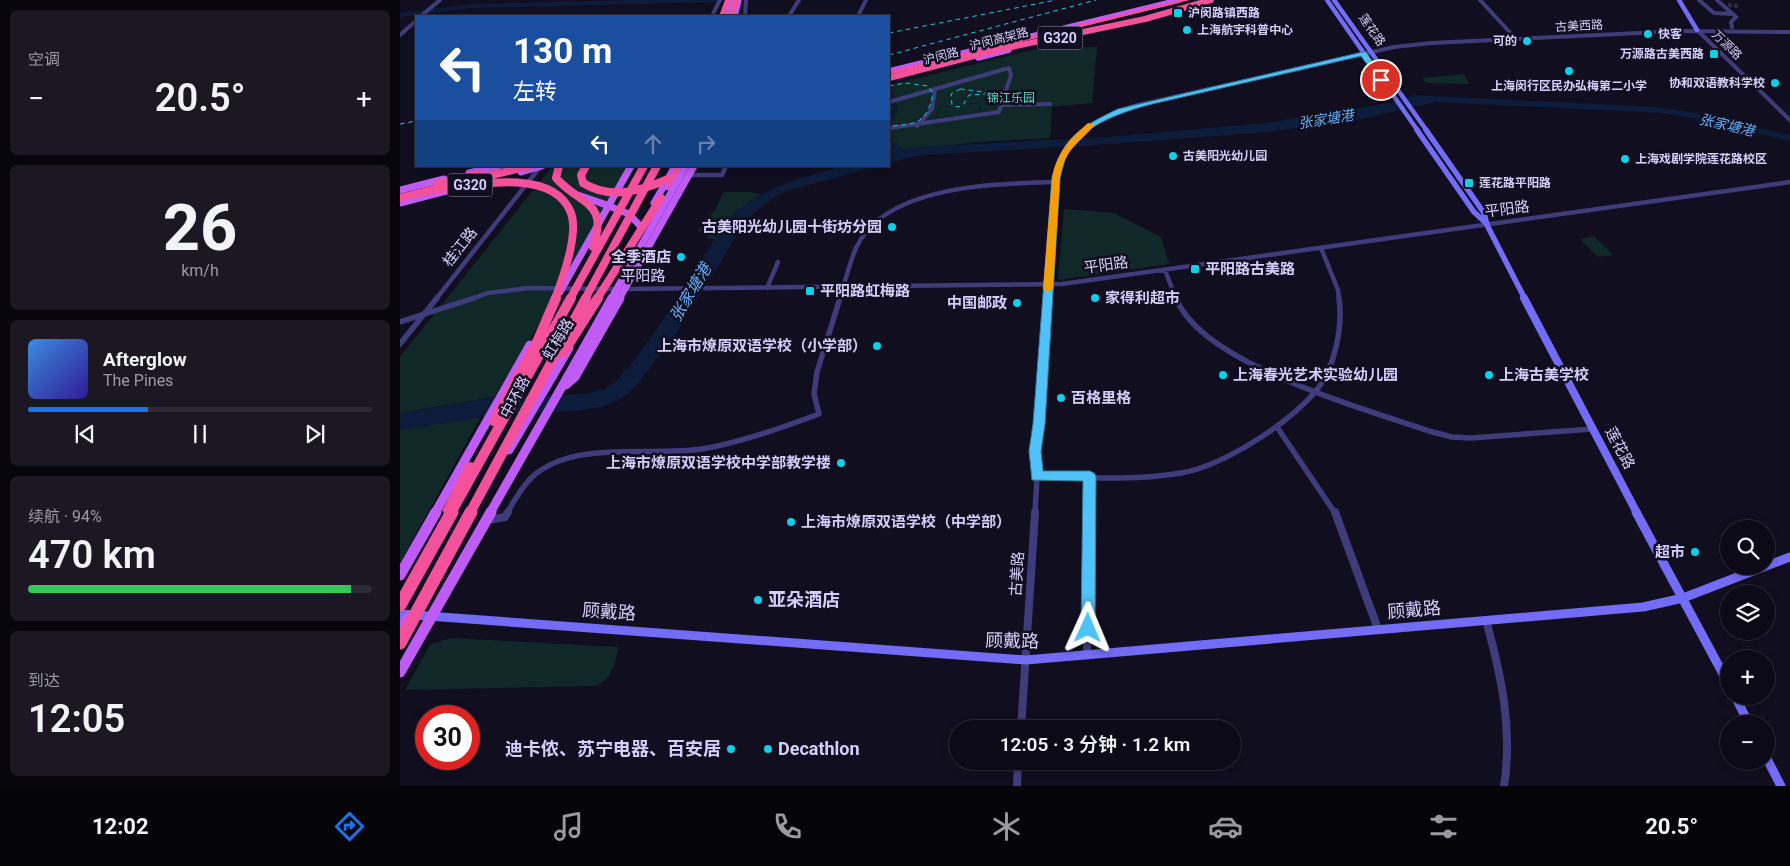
<!DOCTYPE html>
<html lang="zh">
<head>
<meta charset="utf-8">
<style>
  :root { --surface:#0d0a17; --page:#1b1824; --text:#f1f3f6; --muted:#9a9aa1; --line:#2d2b36; --accent:#1a73e8 }
  body { margin:0; font-family:Roboto,"Noto Sans SC",sans-serif; background:var(--page); color:var(--text); height:100vh; display:flex; flex-direction:column; font-size:19px; white-space:nowrap }
  * { box-sizing:border-box; margin:0 }
  p { font-size:16px; color:var(--muted) }
  .icon { flex:none; width:28px; height:28px; fill:none; stroke:currentColor; stroke-width:2; stroke-linecap:round; stroke-linejoin:round }
  .map { position:relative; flex:1; overflow:hidden }
  .panel { display:flex; flex-direction:column; gap:10px; padding:10px; background:#07060d; width:400px }
  .panel>* { flex:none }
  .banner { position:absolute; left:15px; top:15px; width:475px; height:152px; border-radius:0px; box-shadow:0 2px 8px #0003,0 0 0 1px var(--line); background:#1a4fa0; color:#fff; overflow:hidden }
  .buttons { position:absolute; left:1320px; top:520px; display:grid; gap:10px }
  .buttons a { display:grid; place-items:center; width:55px; height:55px; border-radius:50%; background:var(--surface); box-shadow:0 2px 8px #0003,0 0 0 1px var(--line); font-size:25px }
  .speed { position:absolute; left:15px; top:705px; display:flex; gap:10px; font-size:25px; font-weight:700; text-align:center }
  .speed>* { display:grid; place-content:center; width:65px; height:65px; border-radius:50%; background:var(--surface); box-shadow:0 2px 8px #0003,0 0 0 1px var(--line); line-height:1 }
  .speed .limit { border:8px solid #d22; background:#fff; color:#111 }
  .pin { position:absolute; display:grid; place-items:center; width:42px; height:42px; color:#fff; margin:-21px; border:2px solid #fff; border-radius:50%; box-shadow:0 1px 5px #0007 }
  .me { position:absolute; width:55px; margin:-28px; rotate:1deg; stroke-linejoin:round; filter:drop-shadow(0 0 4px #0008) }
  .turn { display:flex; align-items:center; gap:18px; height:105px; padding:0 15px; font-size:22px }
  .turn .icon { width:65px; height:65px; stroke-width:2.5 }
  .turn b { display:block; font-size:35px; line-height:42px }
  .lanes { display:flex; align-items:center; height:48px; padding:0 15px; background:#0003; justify-content:center; gap:25px; direction:ltr }
  .lanes .off { opacity:.35 }
  .big { font-size:38px; font-weight:600; line-height:1.1 }
  .panel .widget { flex:1; display:flex; flex-direction:column; justify-content:center; gap:8px; min-width:0; padding:0 18px; border-radius:8px; background:var(--page) }
  .panel .dial { align-items:center; gap:0 }
  .dial b { font-size:65px; line-height:1 }
  .song { display:flex; align-items:center; gap:15px }
  .cover { width:60px; height:60px; border-radius:8px; background:linear-gradient(135deg,hsl(210 70% 55%),hsl(250 70% 35%)) }
  .played { height:5px; border-radius:2px; background:linear-gradient(90deg,var(--accent) 35%,var(--line) 35%) }
  .keys { display:flex; justify-content:space-around; direction:ltr }
  .heat { display:flex; justify-content:space-between; align-items:center; font-size:28px; direction:ltr }
  .charge { height:8px; border-radius:4px; background:linear-gradient(90deg,#34c759 94%,var(--line) 0) }
  .trip { position:absolute; left:549px; top:720px; width:292px; height:50px; border-radius:25px; background:var(--surface); box-shadow:0 2px 8px #0003,0 0 0 1px var(--line); font-weight:600; line-height:50px; text-align:center }
  .menu { display:flex; height:80px; justify-content:space-around; align-items:center; background:#050409; color:var(--muted) }
  .menu .icon { width:35px; height:35px }
  .menu .selected { color:var(--accent) }
  .menu b { font-size:22px; color:var(--text) }
  main { display:flex; flex:1; min-height:0 }
  .map>svg:first-child { display:block }
</style>
</head>
<body>
<main>
<section class="panel">
<div class="widget"><p>空调</p>
<div class="heat"><a>−</a><b class="big">20.5°</b><a>+</a></div>
</div>
<div class="widget dial"><b>26</b><p>km/h</p></div>
<div class="widget">
<div class="song"><i class="cover"></i><div><b>Afterglow</b><p>The Pines</p></div></div>
<div class="played"></div>
<div class="keys"><svg class="icon" aria-label="previous" viewBox="0 0 24 24"><path d="M18 5L8 12l10 7zM5 5v14"/></svg><svg class="icon" aria-label="pause" viewBox="0 0 24 24"><path d="M8 5v14M16 5v14"/></svg><svg class="icon" aria-label="next" viewBox="0 0 24 24"><path d="M6 5l10 7-10 7zM19 5v14"/></svg></div>
</div>
<div class="widget"><p>续航 · 94%</p><b class="big">470 km</b><div class="charge"></div></div>
<div class="widget"><p>到达</p><b class="big">12:05</b></div>
</section>
<div class="map">
<svg width="1390" height="786" viewBox="0 0 1390 786">
  <rect width="100%" height="100%" fill="#110e1f"/>
  <path fill="#112828" d="M 697,47 L 692,103 L 652,107 L 650,138 L 576,142 L 489,153 L 489,85 L 640,48 Z
    M 1064,74 L 1069,84 L 1026,83 L 1023,78 Z
    M 157,166 L 237,166 L 94,397 L 0,413 L 0,357 L 151,168 Z
    M 324,192 L 351,192 L 360,194 L 327,220 L 315,239 L 307,239 L 308,231 L 297,231 L 315,210 Z
    M 664,209 L 714,213 L 761,237 L 769,264 L 658,280 Z
    M 1194,236 L 1213,255 L 1198,257 L 1180,239 Z
    M 81,417 L 0,563 L 0,430 Z
    M 50,638 L 219,647 C 214,664 213,679 195,686 L 5,690 L 30,645 Z"/>
  <path fill="#0c1c3a" d="M 1013,95 L 1257,107 L 1290,112 L 1390,135 L 1390,141 L 1297,119 L 1262,113 L 1036,102 L 954,121 L 857,133 L 683,146 L 538,154 L 516,156 L 489,163 L 489,153 L 517,147 L 708,137 L 865,123 L 988,103 Z
    M 443,166 L 477,166 L 390,190 C 372,197 359,207 346,221 L 273,338 L 238,383 L 229,393 L 217,401 L 205,406 L 177,411 L 89,416 L 0,430 L 0,413 L 90,398 L 183,394 L 206,389 L 217,380 L 234,361 L 261,323 L 327,220 C 361,186 398,179 443,166 Z"/>
  <g fill="none" stroke-linecap="round" stroke-linejoin="round">
    <path stroke="#0c1c3a" stroke-width="1" d="M 576,103 L 579,103 L 581,110 L 563,116 L 535,118 L 539,108 Z"/>
    <path stroke="#0c1c3a" stroke-width="4.5" d="M 489,87 L 493,99
      M 489,124 L 496,109 L 494,103"/>
    <path stroke="#0c1c3a" stroke-width="5.5" d="M 489,142 L 504,154"/>
    <path fill="#0c1c3a" fill-rule="evenodd" d="M 235,0 L 323,0 L 320,2 L 72,8 L 0,17 L 0,13 L 72,4 Z"/>
    <path stroke="#2e2b40" stroke-width="4" stroke-dasharray="4 2" stroke-linecap="butt" d="M 1328,5 L 1339,6"/>
    <path stroke="#3f3c7b" stroke-width="4" d="M 1080,0 L 1116,39
      M 1299,0 L 1314,13 L 1333,14
      M 1317,0 L 1336,17 L 1331,22 L 1332,27
      M 21,16 L 40,0
      M 312,16 L 320,0
      M 345,16 L 346,0
      M 389,16 L 399,0
      M 458,16 L 466,0
      M 1297,30 L 1390,120
      M 0,35 L 16,21
      M 489,102 L 609,68 L 611,75 L 599,112 L 489,128
      M 602,105 L 650,104
      M 517,126 L 532,109 L 535,90
      M 683,131 L 707,116 L 734,106 L 994,47 L 1032,43 L 1282,31 L 1390,32"/>
    <path stroke="#3f3c7b" stroke-width="4.5" d="M 289,175 L 322,175 L 326,166
      M 921,248 L 938,290 L 939,299
      M 765,270 L 776,299
      M 367,288 L 378,262
      M 36,299 L 140,167
      M 71,299 L 88,293 L 129,288 L 225,289 L 662,284 L 1390,182
      M 440,299 C 445,282 449,264 456,248 C 485,184 597,184 656,182
      M 648,299 L 656,178 C 661,158 669,144 684,130"/>
    <path stroke="#3f3c7b" stroke-width="5.5" d="M 776,298 C 801,364 965,409 1029,431 L 1052,437 L 1071,438 L 1193,429
      M 0,322 L 74,298
      M 0,344 L 37,298
      M 877,427 L 935,513
      M 637,477 C 684,477 734,481 781,473 C 823,466 888,424 916,391 C 935,368 943,327 939,298
      M 107,513 C 114,501 121,488 131,478 C 172,439 250,457 302,449 C 342,442 381,428 419,414 L 414,394 L 417,372 L 440,298
      M 635,513 L 637,477 L 635,451 L 639,425 L 648,298
      M 689,513 L 690,476"/>
    <path stroke="#3f3c7b" stroke-width="8" d="M 935,512 L 978,629
      M 88,520 L 105,517 L 108,512
      M 1086,620 C 1101,675 1113,728 1104,786
      M 687,655 L 689,512
      M 621,729 L 635,512
      M 617,786 L 618,761"/>
    <path stroke="#726cf6" stroke-width="4.5" d="M 927,0 L 1018,131
      M 934,0 L 1027,131
      M 1279,0 L 1297,30"/>
    <path stroke="#726cf6" stroke-width="5.5" d="M 1017,130 L 1074,212 L 1087,224
      M 1026,130 L 1084,213 L 1087,225 L 1125,299"/>
    <path stroke="#726cf6" stroke-width="8" d="M 1124,298 L 1237,513"/>
    <path stroke="#726cf6" stroke-width="9" d="M 1236,512 L 1329,685
      M 1366,566 L 1390,557
      M 0,614 L 626,660 L 1243,607 L 1283,598 L 1366,566
      M 1335,696 L 1349,724
      M 1366,757 L 1381,786"/>
    <path stroke="#bf5cf5" stroke-width="5.5" d="M 328,16 L 332,0
      M 335,16 L 339,0
      M 578,58 L 609,50
      M 489,71 L 779,0"/>
    <path stroke="#bf5cf5" stroke-width="7" d="M 121,172 L 142,166
      M 69,173 L 98,166
      M 268,179 L 275,166
      M 0,190 L 44,179
      M 178,195 L 201,203
      M 0,203 L 46,191
      M 160,292 L 231,166
      M 219,299 L 294,166"/>
    <path stroke="#bf5cf5" stroke-width="9" d="M 166,385 L 175,377 L 220,298
      M 109,450 L 152,377
      M 35,513 L 130,345
      M 90,513 L 168,376"/>
    <path stroke="#bf5cf5" stroke-width="11" d="M 0,575 L 36,512
      M 0,626 L 11,616
      M 0,672 L 91,512"/>
    <path fill="#f4519c" fill-rule="evenodd" d="M 325,0 L 331,0 L 325,16 L 319,16 Z
      M 333,0 L 339,0 L 334,16 L 328,16 Z
      M 780,0 L 790,0 L 489,75 L 489,71 Z
      M 276,166 L 284,166 L 269,190 L 263,190 L 262,188 Z
      M 70,462 L 74,463 L 75,466 L 52,513 L 48,515 L 44,513 L 42,510 L 44,507 L 66,463 Z"/>
    <path stroke="#0ecee8" stroke-width="1" stroke-dasharray="4.5 4" stroke-linecap="butt" d="M 489,33 L 656,0
      M 489,55 L 696,0
      M 489,86 L 505,83 L 528,86 L 533,94 C 527,123 516,125 489,126
      M 560,89 L 585,92 L 586,94 L 569,95 L 563,105 L 558,107 L 552,105 L 551,94 Z
      M 0,124 L 16,121"/>
    <path stroke="#bf5cf5" stroke-width="7" d="M 201,203 L 229,214 L 241,227
      M 254,203 L 268,179
      M 211,299 L 286,166"/>
    <path stroke="#bf5cf5" stroke-width="9" d="M 168,376 L 212,298
      M 152,377 L 169,348"/>
    <path stroke="#f4519c" stroke-width="6" d="M 489,78 L 597,50 L 745,19 L 811,0"/>
    <path stroke="#f4519c" stroke-width="8" d="M 159,166 L 156,178 C 181,206 209,201 193,247
      M 186,166 L 181,175 L 183,183 C 210,200 241,191 268,179
      M 71,180 L 129,166
      M 37,184 L 79,174
      M 29,191 C 66,186 153,165 171,213 C 179,234 163,278 155,299
      M 0,198 L 35,189
      M 170,299 L 244,166
      M 185,299 L 257,166
      M 197,299 L 261,198"/>
    <path stroke="#f4519c" stroke-width="10" d="M 163,353 L 198,298
      M 94,421 L 137,342 L 156,298
      M 51,513 L 171,298
      M 70,513 L 186,298"/>
    <path stroke="#f4519c" stroke-width="13" d="M 0,605 L 52,512
      M 0,643 L 71,512"/>
  </g>
  <path fill="#4fc3f7" stroke="#337fa1" d="M 963,52 L 966,52 L 985,80 L 984,81 L 979,81 L 961,56 L 752,104 C 722,112 677,126 665,159 C 663,165 662,172 660,178 L 645,424 L 641,451 L 643,471 L 690,471 L 694,473 L 696,476 L 695,628 L 693,633 L 688,635 L 683,633 L 681,628 L 683,481 L 632,480 L 629,451 L 633,424 L 652,178 C 663,136 681,127 718,109 Z"/>
  <path fill="#f59e0b" d="M 688,123 L 695,125 C 677,145 665,149 660,178 L 653,289 L 648,292 L 643,289 L 652,178 C 657,152 669,140 688,123 Z"/>
  <g fill="#0ecee8" stroke="#110e1f" stroke-width="2">
    <rect x="773" y="8" width="10" height="10" rx="2.5"/>
    <circle cx="787" cy="30" r="5"/>
    <circle cx="1248" cy="34" r="5"/>
    <circle cx="1127" cy="41" r="5"/>
    <rect x="1309" y="49" width="10" height="10" rx="2.5"/>
    <circle cx="1169" cy="71" r="5"/>
    <circle cx="1375" cy="83" r="5"/>
    <circle cx="773" cy="156" r="5"/>
    <circle cx="1225" cy="159" r="5"/>
    <rect x="1064" y="178" width="10" height="10" rx="2.5"/>
    <circle cx="492" cy="227" r="5"/>
    <circle cx="281" cy="257" r="5"/>
    <rect x="790" y="264" width="10" height="10" rx="2.5"/>
    <rect x="405" y="286" width="10" height="10" rx="2.5"/>
    <circle cx="695" cy="298" r="5"/>
    <circle cx="617" cy="303" r="5"/>
    <circle cx="477" cy="346" r="5"/>
    <circle cx="823" cy="375" r="5"/>
    <circle cx="1089" cy="375" r="5"/>
    <circle cx="661" cy="398" r="5"/>
    <circle cx="441" cy="463" r="5"/>
    <circle cx="391" cy="522" r="5"/>
    <circle cx="1295" cy="552" r="5"/>
    <circle cx="358" cy="600" r="5"/>
    <circle cx="331" cy="749" r="5"/>
    <circle cx="368" cy="749" r="5"/>
  </g>
  <g text-anchor="middle" stroke-width="5" stroke-linejoin="round" paint-order="stroke">
    <g font-size="12" font-weight="bold" fill="#d5cefc" stroke="#110e1f" text-anchor="start">
      <text x="788" y="17">沪闵路镇西路</text>
      <text x="797" y="34">上海航宇科普中心</text>
      <text x="1258" y="38">快客</text>
      <text x="1117" y="45" text-anchor="end">可的</text>
      <text x="1304" y="58" text-anchor="end">万源路古美西路</text>
      <text x="1365" y="87" text-anchor="end">协和双语教科学校</text>
      <text x="1169" y="90" text-anchor="middle">上海闵行区民办弘梅第二小学</text>
      <text x="783" y="160">古美阳光幼儿园</text>
      <text x="1235" y="163">上海戏剧学院莲花路校区</text>
      <text x="1079" y="187">莲花路平阳路</text>
    </g>
    <g font-size="12" fill="#d5cefc" stroke="#110e1f">
      <text transform="translate(1179 26) rotate(-3)" y="4">古美西路</text>
      <text transform="translate(972 30) rotate(55)" y="4">莲花路</text>
      <text transform="translate(599 39) rotate(-14)" y="4">沪闵高架路</text>
      <text transform="translate(1327 45) rotate(44)" y="4">万源路</text>
      <text transform="translate(541 56) rotate(-14)" y="4">沪闵路</text>
    </g>
    <g font-size="12" fill="#60d7bb" stroke="#110e1f">
      <text x="611" y="102">锦江乐园</text>
    </g>
    <g fill="#110e1f" stroke="#9a94ba" stroke-width="1">
      <rect x="637.5" y="26.5" width="45" height="23" rx="4"/>
      <rect x="47.5" y="173.5" width="45" height="23" rx="4"/>
    </g>
    <g font-size="14" font-weight="bold" fill="#d5cefc">
      <text x="660" y="43">G320</text>
      <text x="70" y="190">G320</text>
    </g>
    <g font-size="14" font-style="italic" fill="#63aff5" stroke="#110e1f">
      <text transform="translate(926 119) rotate(-9)" y="5">张家塘港</text>
      <text transform="translate(1327 125) rotate(13)" y="5">张家塘港</text>
    </g>
    <g font-size="15" fill="#d5cefc" stroke="#110e1f">
      <text transform="translate(1107 209) rotate(-7)" y="5">平阳路</text>
      <text transform="translate(60 247) rotate(-52)" y="5">桂江路</text>
      <text transform="translate(706 265) rotate(-8)" y="5">平阳路</text>
      <text x="243" y="281">平阳路</text>
      <text transform="translate(158 339) rotate(-59)" y="5">虹梅路</text>
      <text transform="translate(115 397) rotate(-62)" y="5">中环路</text>
      <text transform="translate(1220 448) rotate(62)" y="5">莲花路</text>
      <text transform="translate(617 574) rotate(-86)" y="5">古美路</text>
    </g>
    <g font-size="15" font-weight="bold" fill="#d5cefc" stroke="#110e1f" text-anchor="start">
      <text x="482" y="232" text-anchor="end">古美阳光幼儿园十街坊分园</text>
      <text x="271" y="262" text-anchor="end">全季酒店</text>
      <text x="805" y="274">平阳路古美路</text>
      <text x="420" y="296">平阳路虹梅路</text>
      <text x="705" y="303">家得利超市</text>
      <text x="607" y="308" text-anchor="end">中国邮政</text>
      <text x="467" y="351" text-anchor="end">上海市燎原双语学校（小学部）</text>
      <text x="833" y="380">上海春光艺术实验幼儿园</text>
      <text x="1099" y="380">上海古美学校</text>
      <text x="671" y="403">百格里格</text>
      <text x="431" y="468" text-anchor="end">上海市燎原双语学校中学部教学楼</text>
      <text x="401" y="527">上海市燎原双语学校（中学部）</text>
      <text x="1285" y="557" text-anchor="end">超市</text>
    </g>
    <g font-size="16" font-style="italic" fill="#63aff5" stroke="#110e1f">
      <text transform="translate(290 292) rotate(-59)" y="6">张家塘港</text>
    </g>
    <g font-size="18" font-weight="bold" fill="#d5cefc" stroke="#110e1f" text-anchor="start">
      <text x="368" y="606">亚朵酒店</text>
      <text x="321" y="755" text-anchor="end">迪卡侬、苏宁电器、百安居</text>
      <text x="378" y="755">Decathlon</text>
    </g>
    <g font-size="18" fill="#d5cefc" stroke="#110e1f">
      <text transform="translate(1014 610) rotate(-5)" y="6">顾戴路</text>
      <text transform="translate(209 612) rotate(4)" y="6">顾戴路</text>
      <text transform="translate(612 641) rotate(1)" y="6">顾戴路</text>
    </g>
  </g>
</svg>
<div class="buttons">
<a><svg class="icon" aria-label="search" viewBox="0 0 24 24"><circle cx="10" cy="10" r="6"/><path d="M15 15l6 6"/></svg></a>
<a><svg class="icon" aria-label="layers" viewBox="0 0 24 24"><path d="M12 4l9 5-9 5-9-5zM3 14l9 5 9-5"/></svg></a>
<a>+</a>
<a>−</a>
</div>
<div class="speed"><div class="limit">30</div></div>
<div class="pin" style="left:981px;top:80px;background:#d93025"><svg class="icon" aria-label="arrive" viewBox="0 0 24 24"><path d="M6 21V4h12l-3 4 3 4H6"/></svg></div>
<svg class="me" style="left:688px;top:628px" viewBox="-20 -20 40 40"><path d="M0-17L14 15 0 8-14 15z" fill="#4fc3f7" stroke="#fff" stroke-width="4"/></svg>
<div class="trip">12:05 · 3 分钟 · 1.2 km</div>
<div class="banner">
<div class="turn"><svg class="icon" aria-label="left" viewBox="0 0 24 24"><path d="M17 20v-9H6M10 6l-5 5 5 5"/></svg><div><b>130 m</b>左转</div></div>
<div class="lanes"><svg class="icon" aria-label="left" viewBox="0 0 24 24"><path d="M17 20v-9H6M10 6l-5 5 5 5"/></svg><svg class="icon off" aria-label="ahead" viewBox="0 0 24 24"><path d="M12 20V5M6 11l6-6 6 6"/></svg><svg class="icon off" aria-label="right" viewBox="0 0 24 24"><path d="M7 20v-9h11M14 6l5 5-5 5"/></svg></div>
</div>
</div>
</main>
<nav class="menu">
<b>12:02</b>
<svg class="icon selected" aria-label="directions" viewBox="0 0 24 24"><path d="M12 3l9 9-9 9-9-9zM9 14v-3h6M13 9l2 2-2 2"/></svg>
<svg class="icon" aria-label="music" viewBox="0 0 24 24"><path d="M9 18V5l10-2v13"/><circle cx="6" cy="18" r="3"/><circle cx="16" cy="16" r="3"/></svg>
<svg class="icon" aria-label="phone" viewBox="0 0 24 24"><path d="M5 4h4l2 5-3 2q2 4 5 5l2-3 5 2v4C11 20 4 13 5 4z"/></svg>
<svg class="icon" aria-label="climate" viewBox="0 0 24 24"><path d="M12 3v18M4 7l16 10M4 17L20 7"/></svg>
<svg class="icon" aria-label="car" viewBox="0 0 24 24"><path d="M5 17H2v-5l4-1 3-4h7l3 4 3 1v5h-3M9 17h6M6 11h13"/><circle cx="7" cy="17" r="2"/><circle cx="17" cy="17" r="2"/></svg>
<svg class="icon" aria-label="filters" viewBox="0 0 24 24"><path d="M4 7h16M4 17h16"/><circle cx="9" cy="7" r="2"/><circle cx="15" cy="17" r="2"/></svg>
<b>20.5°</b>
</nav>
</body>
</html>
